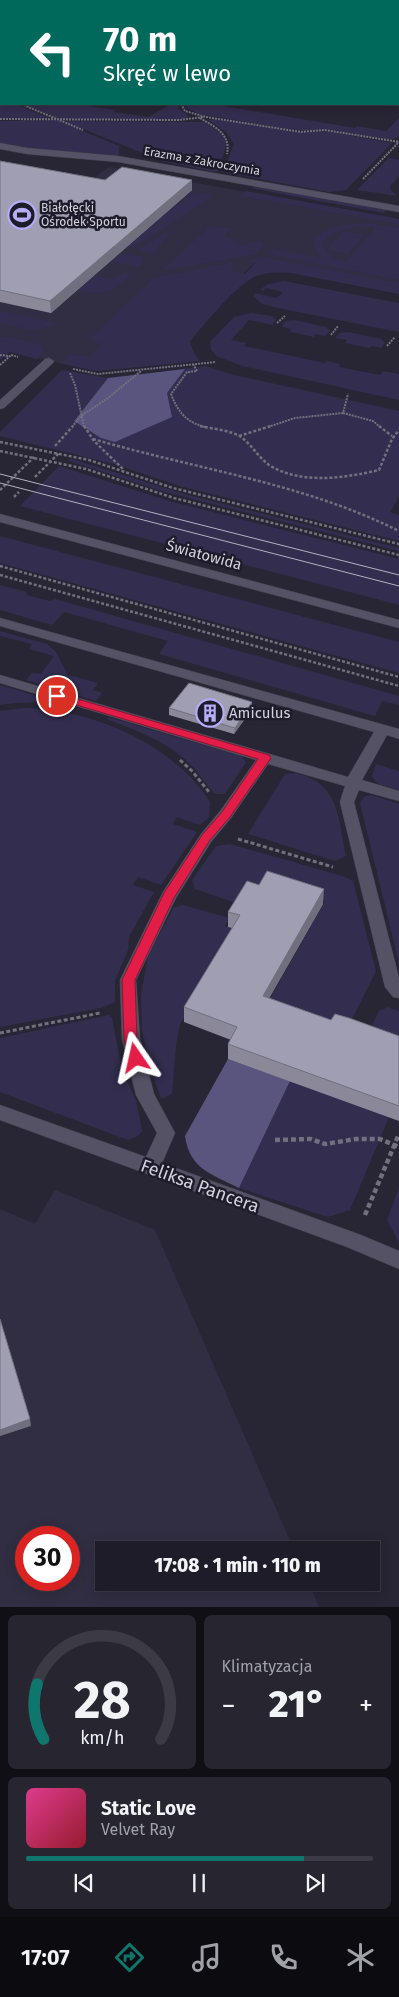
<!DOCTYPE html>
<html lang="pl">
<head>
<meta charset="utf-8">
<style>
  :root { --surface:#1e1c28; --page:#262530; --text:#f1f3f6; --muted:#a1a1a8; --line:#3c3a45; --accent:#0f766e }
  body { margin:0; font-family:"Fira Sans",sans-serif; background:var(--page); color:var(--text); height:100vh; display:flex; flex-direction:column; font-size:19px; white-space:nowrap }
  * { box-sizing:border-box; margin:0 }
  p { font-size:16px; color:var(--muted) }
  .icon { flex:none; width:28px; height:28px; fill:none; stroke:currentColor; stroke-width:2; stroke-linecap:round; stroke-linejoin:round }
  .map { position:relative; height:1607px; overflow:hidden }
  .drawer { display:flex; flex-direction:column; gap:8px; padding:8px; background:#100f16; flex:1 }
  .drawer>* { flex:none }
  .guide { position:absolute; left:0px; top:0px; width:400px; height:105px; box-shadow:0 2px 12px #0003,0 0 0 1px var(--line); background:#00695c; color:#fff; overflow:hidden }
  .speed { position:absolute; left:15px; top:1526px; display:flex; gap:10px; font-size:25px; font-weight:700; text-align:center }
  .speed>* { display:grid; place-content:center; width:65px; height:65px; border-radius:50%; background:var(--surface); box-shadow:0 2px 12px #0003,0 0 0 1px var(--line); line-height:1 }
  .speed .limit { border:8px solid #d22; background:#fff; color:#111 }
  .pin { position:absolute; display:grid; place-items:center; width:42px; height:42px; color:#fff; margin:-21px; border:2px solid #fff; border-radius:50%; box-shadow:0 1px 5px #0007 }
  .me { position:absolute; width:55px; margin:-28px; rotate:349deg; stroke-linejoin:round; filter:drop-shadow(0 0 4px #0008) }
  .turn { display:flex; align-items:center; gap:18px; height:105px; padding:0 20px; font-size:22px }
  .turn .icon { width:65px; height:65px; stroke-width:2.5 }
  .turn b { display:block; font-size:35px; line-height:42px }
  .big { font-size:38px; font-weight:800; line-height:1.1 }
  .drawer .tile { flex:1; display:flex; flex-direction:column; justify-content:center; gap:8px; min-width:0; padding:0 18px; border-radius:8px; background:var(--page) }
  .drawer .dial { align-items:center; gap:0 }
  .dial svg { height:130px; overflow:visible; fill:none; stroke:var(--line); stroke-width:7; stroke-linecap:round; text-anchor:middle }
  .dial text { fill:var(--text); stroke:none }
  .song { display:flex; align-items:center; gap:15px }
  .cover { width:60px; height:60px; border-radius:8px; background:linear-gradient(135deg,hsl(330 70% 55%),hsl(350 70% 35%)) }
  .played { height:5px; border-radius:2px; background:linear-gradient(90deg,var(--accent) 80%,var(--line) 80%) }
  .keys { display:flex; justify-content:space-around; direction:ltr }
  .heat { display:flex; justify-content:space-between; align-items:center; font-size:28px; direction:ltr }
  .drawer .tiles { flex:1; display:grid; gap:8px; grid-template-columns:1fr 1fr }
  .tile:last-child { grid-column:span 2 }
  .trip { position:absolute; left:95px; top:1541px; width:285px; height:50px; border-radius:0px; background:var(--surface); box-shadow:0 2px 12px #0003,0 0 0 1px var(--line); font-weight:800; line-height:50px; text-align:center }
  .dock { display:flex; height:80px; justify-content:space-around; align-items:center; background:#0c0b10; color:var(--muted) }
  .dock .icon { width:35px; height:35px }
  .dock .selected { color:var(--accent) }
  .dock b { font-size:22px; color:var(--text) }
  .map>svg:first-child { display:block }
</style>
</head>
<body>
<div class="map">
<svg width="399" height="1607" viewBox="0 0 399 1607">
  <rect width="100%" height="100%" fill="#282635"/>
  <path fill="#312e43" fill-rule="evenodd" d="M 109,167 L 399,220 L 399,291 L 255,262 L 154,365 L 97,371 L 0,350 L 0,246 Z
    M 55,1190 L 155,1230 L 294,1550 L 104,1550 L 104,1582 L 309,1583 L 319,1607 L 0,1607 L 0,1209 L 35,1224 ZM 26,1538 L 69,1538 L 69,1580 L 26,1580 Z"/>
  <path fill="#332d4f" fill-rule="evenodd" d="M 0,104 L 16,104 L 51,119 L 0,118 Z
    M 24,104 L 75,104 L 116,110 L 114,112 L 149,117 L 171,104 L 178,104 L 179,109 L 189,116 L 188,118 L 179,120 L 59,119 Z
    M 185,104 L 212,104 L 355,128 L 357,126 L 386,131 L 399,118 L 399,136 L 393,139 L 387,139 L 326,129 L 301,131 L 199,114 L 186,108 Z
    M 214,119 L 302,133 L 325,131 L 392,143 L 346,190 L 329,192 L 228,173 L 224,169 L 234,144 L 226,132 L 208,120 Z
    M 56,120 L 119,146 L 119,154 L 117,156 C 78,151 39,151 0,144 L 0,121 Z
    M 64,121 L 204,122 C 233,140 228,140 218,171 L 215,172 L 162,161 Z
    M 389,158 L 399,160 L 399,176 L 391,185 L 390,189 L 397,196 L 357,190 Z
    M 258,187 L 386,210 L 384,213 L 250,188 Z
    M 195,190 L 199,194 L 214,196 L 132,248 L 126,246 L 175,204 L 178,205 Z
    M 246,191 L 399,219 L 399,224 L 241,196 Z
    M 370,223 L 399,228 L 399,280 L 268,254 L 273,249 L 322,258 C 293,228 350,224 370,223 ZM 358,227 L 375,228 L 345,262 C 335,259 326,255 323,244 C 329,231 345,229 358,227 Z
    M 177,225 L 153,253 L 138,250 Z
    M 209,227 L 232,228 L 224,235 L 243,246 L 256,241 L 265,243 L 256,254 L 162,271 Z
    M 344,231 L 365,234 L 348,254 L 327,250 Z
    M 120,253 L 144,257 L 141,260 L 145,261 L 139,267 L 110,262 Z
    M 262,257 L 399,283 L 399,294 L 291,273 C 280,272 267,272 256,276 C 235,286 205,323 190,342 L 194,353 L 200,361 L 96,371 L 59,363 L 71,355 L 90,356 L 102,344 L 94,342 L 91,337 L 153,278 L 235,262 L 231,271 L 245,274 L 255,263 L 244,260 Z
    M 123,272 L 132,274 C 110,293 107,296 78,290 L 94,275 L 114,279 Z
    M 284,281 L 399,303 L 399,332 L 273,307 L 262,304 L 253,296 L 255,293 L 277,298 L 283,292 L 266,288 L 263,291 L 260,289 L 269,284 Z
    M 0,311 L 56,323 C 37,336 20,327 0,322 Z
    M 251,313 L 272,316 L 276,320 L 272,325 L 249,320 L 231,340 L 246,343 L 244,346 L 325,363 L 327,361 L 340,364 L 339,367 L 380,375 L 383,371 L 399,374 L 399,400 L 242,366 L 216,356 L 211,349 L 210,342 L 234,317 Z
    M 294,320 L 326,327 L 330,331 L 325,336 L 316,334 L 314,337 L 290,332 L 291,329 L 281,326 L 286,321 Z
    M 349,332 L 381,339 L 385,343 L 381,348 L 372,346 L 370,348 L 345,343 L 347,340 L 335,338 L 340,333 Z
    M 0,336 L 36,343 L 41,345 L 44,352 L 37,359 L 10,352 L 0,360 Z
    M 206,366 L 230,374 L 399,411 L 399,497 L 390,512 L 399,515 L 399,541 L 183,487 L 114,464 L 0,436 L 0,432 L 62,370 L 108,378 L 74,420 L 166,371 Z
    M 72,459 L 188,495 L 399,548 L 399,551 L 165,492 L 66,460 Z
    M 59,466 L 169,501 L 399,559 L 399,605 L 20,506 Z
    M 0,536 L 399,642 L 399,673 L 0,563 Z
    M 0,585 L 27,592 L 26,595 L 50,601 L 55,599 L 399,696 L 399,705 L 382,701 L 375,716 L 159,654 L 168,641 L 64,612 L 52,625 L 0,610 Z
    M 0,631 L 47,644 L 56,652 L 68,675 L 98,683 L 93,690 L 102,693 L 96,701 L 26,680 L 32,673 L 41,674 L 54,656 L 29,649 L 32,644 L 0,636 Z
    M 0,685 L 53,701 L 52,702 L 15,703 L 0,705 Z
    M 24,708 C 92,709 173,744 210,802 L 209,817 L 200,825 L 177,817 L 173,824 L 197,832 L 161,885 L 138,877 L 133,885 L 154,892 L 129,937 L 128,950 L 115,981 L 115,1002 L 101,1008 L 0,1027 L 0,711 Z
    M 108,717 L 241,756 L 246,762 L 225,794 L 216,794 C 205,786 199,771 188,762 C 166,741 135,730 107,719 Z
    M 376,764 L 399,771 L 399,790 L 378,784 L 372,777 Z
    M 295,773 C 340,783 338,818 346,856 L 335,861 L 248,834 L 285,774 Z
    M 371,795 L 399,804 L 399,963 L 360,803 L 364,797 Z
    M 230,844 L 342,876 L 353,881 L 376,971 L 346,1031 L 329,1033 L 262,994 L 271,997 L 325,901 L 266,882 L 239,904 L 195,889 L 192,880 L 216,846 Z
    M 183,905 L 229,918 L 225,926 L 237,930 L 180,1024 L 176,1045 L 172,1094 L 161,1099 L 149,1064 L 142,1029 L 141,995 L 148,956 L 174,907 Z
    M 388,1007 L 399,1011 L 399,1057 L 366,1038 L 379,1011 Z
    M 109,1015 L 112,1018 L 122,1070 L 136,1101 L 142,1131 L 138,1136 L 128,1140 L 0,1092 L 0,1038 Z
    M 290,1081 L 389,1117 L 350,1210 L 328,1217 L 239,1188 Z
    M 399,1188 L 399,1243 L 387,1220 Z"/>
  <path fill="#5a557f" d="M 185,369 L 167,393 L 172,417 L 115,442 L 101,438 L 74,421 L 108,378 Z
    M 228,1059 L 290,1081 L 239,1188 C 212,1174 190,1170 185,1136 Z"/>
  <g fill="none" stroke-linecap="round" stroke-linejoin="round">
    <g stroke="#43414e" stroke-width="1">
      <path id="minor" d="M 0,12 L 1,12 L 1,16 L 0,16 Z
        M 0,143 L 27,148 L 118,156 L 399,206 L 399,212 L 118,162 L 27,154 L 0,149 Z
        M 49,358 L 54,361 L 53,363 L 4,408 L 0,409 L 0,400 L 45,359 Z
        M 0,514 L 399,620 L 399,628 L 0,522 Z
        M 0,618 L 399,729 L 399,739 L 387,735 L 362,780 L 399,791 L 399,801 L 359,790 L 354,802 L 399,978 L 399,998 L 393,997 L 385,987 L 340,802 L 345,786 L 268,764 L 231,818 L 211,842 L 176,898 L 136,980 L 140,1039 L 154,1094 L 175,1133 L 162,1163 L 361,1235 L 399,1251 L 399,1269 L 347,1247 L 0,1120 L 0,1105 L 146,1157 L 157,1133 L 136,1095 L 122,1039 L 120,980 L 163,892 L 201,834 L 221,810 L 256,760 L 0,683 L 0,675 L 348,777 L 374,732 L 0,626 Z"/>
    </g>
    <path stroke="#72707d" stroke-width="2" stroke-dasharray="2 1" stroke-linecap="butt" d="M 21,104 L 83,130
      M 181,104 L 185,111 L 206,117 L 301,132 L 325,130 L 399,142
      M 200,118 C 215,127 231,134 227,154
      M 0,119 L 179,120 L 204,117
      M 363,179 L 399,142
      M 277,323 L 285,316
      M 331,335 L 338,326
      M 387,346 L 395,337
      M 0,355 L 9,356
      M 193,364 L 197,371 L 187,372 L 171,394 C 178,412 186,422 205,427
      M 0,365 L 11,355 L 18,357
      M 73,369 L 98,374 L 216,362
      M 70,373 L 75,385 L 84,427
      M 343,413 L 373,421 L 380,427
      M 72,427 L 81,416 L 108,398 L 141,371
      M 268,427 L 295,418 L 343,413 L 348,394"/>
    <path stroke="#72707d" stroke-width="2.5" stroke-dasharray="3 2" stroke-linecap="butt" d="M 84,426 L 94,441 L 124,470
      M 200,426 C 213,429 230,430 241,437 C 252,445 258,457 269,465 C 301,485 345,478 379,470 L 392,439 L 399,430
      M 379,426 L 392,436
      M 239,436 L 271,426
      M 93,439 C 195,469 303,483 399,531
      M 0,442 L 89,460 L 173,488 L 399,544
      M 55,446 L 73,426
      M 0,451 L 86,469 L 174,498 L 399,555
      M 35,477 L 59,453
      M 0,490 L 34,457
      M 14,497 L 19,492
      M 0,566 L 399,677
      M 0,575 L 399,686"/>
    <path stroke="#72707d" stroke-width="3" stroke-dasharray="4 2.5" stroke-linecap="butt" d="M 180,760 L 192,771 L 209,792
      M 238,839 L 333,867
      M 0,1033 L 100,1013"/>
    <path stroke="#72707d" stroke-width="4.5" stroke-dasharray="5 3" stroke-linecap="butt" d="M 275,1140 L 311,1139 L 325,1144 L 356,1139 L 380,1139 L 399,1147
      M 365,1215 L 399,1134"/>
    <use href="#minor" fill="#545264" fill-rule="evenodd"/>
    <path stroke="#b2b1bd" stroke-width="1" d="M 0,474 L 399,575
      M 0,483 L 399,586"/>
  </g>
  <path fill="#8a8899" d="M 67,0 L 226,0 L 222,1 L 68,1 Z
    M 0,161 L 105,180 L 192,180 L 192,190 L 51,313 L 0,302 Z
    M 252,702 L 252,709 L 234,734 L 169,715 L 169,708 Z
    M 323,904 L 269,998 L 331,1020 L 399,1036 L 399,1121 L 228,1059 L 228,1044 L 231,1040 L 184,1022 L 184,1007 L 232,928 L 228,927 L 228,912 Z"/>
  <path fill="#706f7d" d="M 191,0 L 226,0 L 222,1 L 187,1 Z
    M 192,180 L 192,190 L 51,313 L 50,301 Z
    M 252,702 L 252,709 L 234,734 L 235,728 Z
    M 324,889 L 323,904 L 262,1011 L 263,996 Z
    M 30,1419 L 31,1426 L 0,1436 L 0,1430 Z"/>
  <path fill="#a09eb2" stroke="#706f7d" d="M 111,0 L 191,0 L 187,1 L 119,1 Z
    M 0,161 L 105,180 L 122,167 L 192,180 L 50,301 L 0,290 Z
    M 189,683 L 252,702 L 235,728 L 169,708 Z
    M 267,871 L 324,889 L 263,996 L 331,1020 L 335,1014 L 349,1018 L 399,1036 L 399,1106 L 228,1044 L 237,1027 L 184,1007 L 240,915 L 228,912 L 247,881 L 259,885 Z
    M 0,1319 L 30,1419 L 0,1430 Z"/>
  <path fill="#e11d48" stroke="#92132f" d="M 57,693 L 269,755 L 271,758 L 230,817 L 210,840 L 174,898 L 135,980 L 137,1039 L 142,1058 L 140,1062 L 136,1063 L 131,1062 L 124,1039 L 122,980 L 164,893 L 202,835 L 222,812 L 258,759 L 53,698 L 51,696 Z"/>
  <defs>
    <g id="stadium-ring" transform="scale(1.4375)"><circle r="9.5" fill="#1e1c2b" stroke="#b6acf8" stroke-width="1.5"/><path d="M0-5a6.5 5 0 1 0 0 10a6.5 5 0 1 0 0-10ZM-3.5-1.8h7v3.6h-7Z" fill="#b6acf8"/></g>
    <g id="building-ring" transform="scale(1.4375)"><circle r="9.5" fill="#1e1c2b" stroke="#b6acf8" stroke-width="1.5"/><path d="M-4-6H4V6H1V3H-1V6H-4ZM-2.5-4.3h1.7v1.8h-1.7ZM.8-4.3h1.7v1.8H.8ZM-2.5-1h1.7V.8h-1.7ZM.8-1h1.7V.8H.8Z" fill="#b6acf8"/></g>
  </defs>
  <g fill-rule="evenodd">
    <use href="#stadium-ring" x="22" y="215"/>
    <use href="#building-ring" x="210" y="713"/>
  </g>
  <g text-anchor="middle" stroke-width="5" stroke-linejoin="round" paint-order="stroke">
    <g font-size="12" fill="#d2d1dc" stroke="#1e1c2b">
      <text transform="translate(202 161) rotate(10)" y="4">Erazma z Zakroczymia</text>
    </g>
    <g font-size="12" fill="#d2d1dc" stroke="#1e1c2b" text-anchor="start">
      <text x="41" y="212">Białołęcki<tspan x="41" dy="14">Ośrodek Sportu</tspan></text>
    </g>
    <g font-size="15" fill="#d2d1dc" stroke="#1e1c2b">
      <text transform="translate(204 555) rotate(15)" y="5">Światowida</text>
    </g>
    <g font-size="15" fill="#d2d1dc" stroke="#1e1c2b" text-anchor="start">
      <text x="229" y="718">Amiculus</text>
    </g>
    <g font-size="18" fill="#d2d1dc" stroke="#1e1c2b">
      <text transform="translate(200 1186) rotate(20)" y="6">Feliksa Pancera</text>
    </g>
  </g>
</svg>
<div class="speed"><div class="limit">30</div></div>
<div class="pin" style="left:57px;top:696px;background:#d93025"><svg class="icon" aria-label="arrive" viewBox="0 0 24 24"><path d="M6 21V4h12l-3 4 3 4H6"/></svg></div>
<svg class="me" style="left:136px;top:1058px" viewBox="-20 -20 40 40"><path d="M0-17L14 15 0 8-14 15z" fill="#e11d48" stroke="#fff" stroke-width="4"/></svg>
<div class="trip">17:08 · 1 min · 110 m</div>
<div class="guide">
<div class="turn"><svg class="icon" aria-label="left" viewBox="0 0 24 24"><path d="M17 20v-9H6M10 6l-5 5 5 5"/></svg><div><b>70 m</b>Skręć w lewo</div></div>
</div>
</div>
<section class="drawer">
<div class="tiles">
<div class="tile dial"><svg viewBox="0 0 100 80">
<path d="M14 69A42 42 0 1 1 86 69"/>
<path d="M14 69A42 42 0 0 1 10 35" stroke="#0f766e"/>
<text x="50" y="56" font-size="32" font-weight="700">28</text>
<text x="50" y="72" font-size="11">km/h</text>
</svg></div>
<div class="tile"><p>Klimatyzacja</p>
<div class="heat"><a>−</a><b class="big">21°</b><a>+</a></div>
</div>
<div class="tile">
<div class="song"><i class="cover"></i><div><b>Static Love</b><p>Velvet Ray</p></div></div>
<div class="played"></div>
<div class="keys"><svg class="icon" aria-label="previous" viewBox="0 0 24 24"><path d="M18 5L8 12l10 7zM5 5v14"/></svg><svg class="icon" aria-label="pause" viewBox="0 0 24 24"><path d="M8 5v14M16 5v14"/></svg><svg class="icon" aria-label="next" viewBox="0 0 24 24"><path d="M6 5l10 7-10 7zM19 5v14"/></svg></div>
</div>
</div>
</section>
<nav class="dock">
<b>17:07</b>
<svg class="icon selected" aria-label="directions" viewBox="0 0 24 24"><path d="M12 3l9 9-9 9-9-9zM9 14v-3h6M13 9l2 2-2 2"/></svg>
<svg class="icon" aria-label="music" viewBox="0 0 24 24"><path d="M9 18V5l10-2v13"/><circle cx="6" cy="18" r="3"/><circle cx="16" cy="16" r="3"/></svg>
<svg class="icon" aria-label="phone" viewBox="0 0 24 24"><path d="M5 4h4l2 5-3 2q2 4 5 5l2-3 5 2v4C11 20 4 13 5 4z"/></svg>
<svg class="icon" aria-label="climate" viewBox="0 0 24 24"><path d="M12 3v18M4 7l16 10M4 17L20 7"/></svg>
</nav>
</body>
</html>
